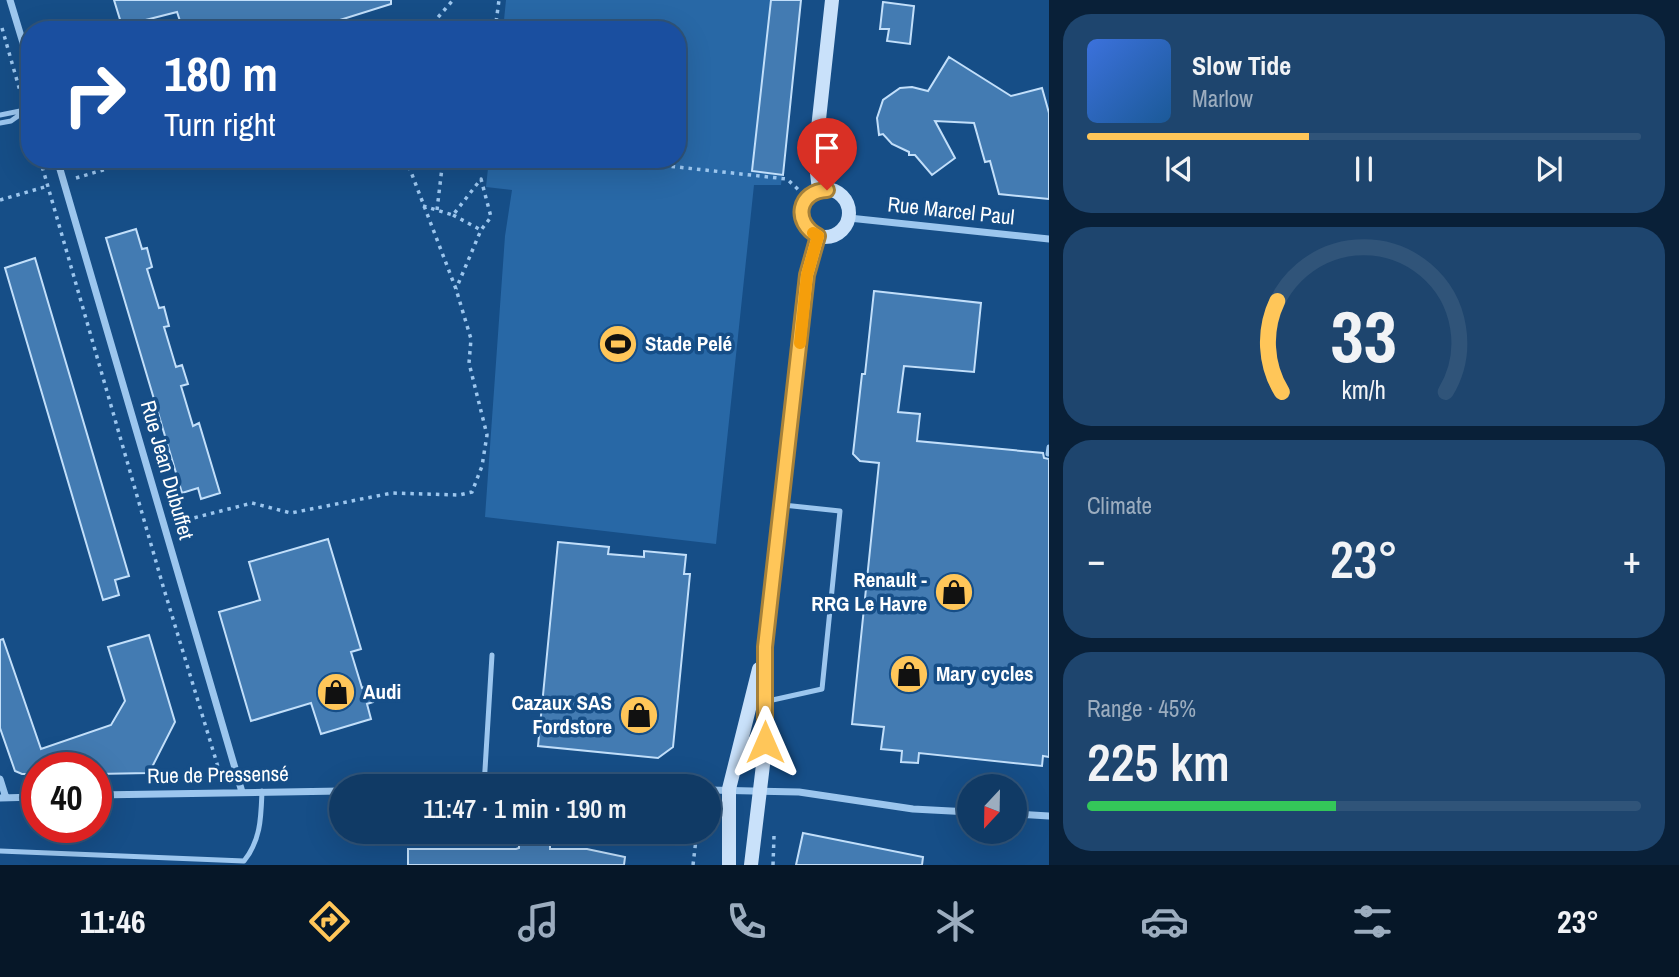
<!DOCTYPE html>
<html lang="en">
<head>
<meta charset="utf-8">
<style>
  :root { --surface:#103a65; --page:#1e456e; --text:#f1f3f6; --muted:#9cadbf; --line:#305479; --accent:#ffc659 }
  body { margin:0; font-family:"Archivo Narrow",sans-serif; background:var(--page); color:var(--text); height:100vh; display:flex; flex-direction:column; font-size:26px; white-space:nowrap }
  * { box-sizing:border-box; margin:0 }
  p { font-size:23px; color:var(--muted) }
  .icon { flex:none; width:38px; height:38px; fill:none; stroke:currentColor; stroke-width:2; stroke-linecap:round; stroke-linejoin:round }
  .map { position:relative; flex:1; overflow:hidden }
  .sheet { display:flex; flex-direction:column; gap:14px; padding:14px; background:#092038; width:630px }
  .sheet>* { flex:none }
  .banner { position:absolute; left:21px; top:21px; width:665px; height:147px; border-radius:28px; box-shadow:0 7px 28px #0002,0 0 0 2px var(--line); background:#1a4fa0; color:#fff; overflow:hidden }
  .needle { width:46px; rotate:202deg }
  .controls { position:absolute; left:957px; top:774px; display:grid; gap:14px }
  .controls a { display:grid; place-items:center; width:70px; height:70px; border-radius:50%; background:var(--surface); box-shadow:0 7px 28px #0002,0 0 0 2px var(--line); font-size:35px }
  .speed { position:absolute; left:21px; top:752px; display:flex; gap:14px; font-size:35px; font-weight:700; text-align:center }
  .speed>* { display:grid; place-content:center; width:91px; height:91px; border-radius:50%; background:var(--surface); box-shadow:0 7px 28px #0002,0 0 0 2px var(--line); line-height:1 }
  .speed .limit { border:10px solid #d22; background:#fff; color:#111 }
  .pin { position:absolute; display:grid; place-items:center; width:60px; height:60px; color:#fff; margin:-72px -30px; border-radius:50% 50% 50% 0; rotate:-45deg; box-shadow:0 0 7px #0007 }
  .pin .icon { rotate:45deg }
  .me { position:absolute; width:77px; margin:-38px; rotate:0deg; stroke-linejoin:round; filter:drop-shadow(0 0 5px #0008) }
  .turn { display:flex; align-items:center; gap:24px; height:147px; padding:0 28px; font-size:32px }
  .turn .icon { width:91px; height:91px; stroke-width:2.5 }
  .turn b { display:block; font-size:49px; line-height:60px }
  .big { font-size:52px; font-weight:600; line-height:1.1 }
  .sheet .widget { flex:1; display:flex; flex-direction:column; justify-content:center; gap:10px; min-width:0; padding:0 24px; border-radius:28px; background:var(--page) }
  .sheet .dial { align-items:center; gap:0 }
  .dial svg { height:182px; overflow:visible; fill:none; stroke:var(--line); stroke-width:7; stroke-linecap:round; text-anchor:middle }
  .dial text { fill:var(--text); stroke:none }
  .song { display:flex; align-items:center; gap:21px }
  .cover { width:84px; height:84px; border-radius:10px; background:linear-gradient(135deg,hsl(220 70% 55%),hsl(210 70% 35%)) }
  .played { height:7px; border-radius:4px; background:linear-gradient(90deg,var(--accent) 40%,var(--line) 40%) }
  .keys { display:flex; justify-content:space-around; direction:ltr }
  .heat { display:flex; justify-content:space-between; align-items:center; font-size:38px; direction:ltr }
  .charge { height:10px; border-radius:5px; background:linear-gradient(90deg,#34c759 45%,var(--line) 0) }
  .trip { position:absolute; left:329px; top:774px; width:392px; height:70px; border-radius:35px; background:var(--surface); box-shadow:0 7px 28px #0002,0 0 0 2px var(--line); font-weight:600; line-height:70px; text-align:center }
  .tab-bar { display:flex; height:112px; justify-content:space-around; align-items:center; background:#061728; color:var(--muted) }
  .tab-bar .icon { width:49px; height:49px }
  .tab-bar .on { color:var(--accent) }
  .tab-bar b { font-size:32px; color:var(--text) }
  main { display:flex; flex:1; min-height:0 }
  .map>svg:first-child { display:block }
</style>
</head>
<body>
<main>
<div class="map">
<svg width="1049" height="865" viewBox="0 0 1049 865">
  <rect width="100%" height="100%" fill="#164e87"/>
  <path fill="#2868a6" d="M 506,0 L 801,0 L 781,185 L 754,185 L 716,544 L 485,517 L 505,236 L 512,190 L 486,187 L 489,159 L 677,159 L 677,30 L 503,30 Z"/>
  <path fill="#437bb2" stroke="#c2dffa" stroke-width="2" d="M 114,0 L 391,0 L 391,4 L 308,30 L 183,30 L 177,12 L 122,26 Z
    M 771,0 L 801,0 L 783,175 L 752,171 Z
    M 883,2 L 914,6 L 910,44 L 887,41 L 889,29 L 880,29 Z
    M 949,57 L 1011,96 L 1042,88 L 1049,113 L 1049,199 L 999,194 L 990,161 L 985,162 L 974,123 L 935,121 L 955,158 L 932,175 L 915,155 L 909,155 L 909,152 L 892,144 L 883,134 L 879,135 L 877,118 L 883,100 L 900,88 L 912,87 L 928,91 Z
    M 136,229 L 142,249 L 147,248 L 152,267 L 147,269 L 159,308 L 164,307 L 169,326 L 164,327 L 176,367 L 182,365 L 188,384 L 181,386 L 193,426 L 199,423 L 220,493 L 201,499 L 198,488 L 182,493 L 106,238 Z
    M 35,258 L 129,576 L 115,580 L 119,595 L 103,600 L 5,268 Z
    M 874,291 L 981,303 L 974,372 L 904,366 L 898,412 L 920,414 L 917,441 L 1043,453 L 1044,458 L 1049,459 L 1049,757 L 1043,756 L 1042,766 L 919,753 L 918,763 L 901,762 L 902,751 L 881,749 L 884,727 L 852,724 L 879,463 L 860,461 L 853,454 L 862,374 L 865,374 Z
    M 328,539 L 361,649 L 351,652 L 362,688 L 368,686 L 373,702 L 367,704 L 371,719 L 321,734 L 311,703 L 251,721 L 219,612 L 260,600 L 249,562 Z
    M 558,542 L 609,547 L 608,554 L 644,557 L 644,551 L 686,555 L 684,574 L 690,574 L 673,747 L 658,758 L 538,746 Z
    M 149,635 L 175,722 L 149,773 L 96,774 L 96,768 L 37,768 L 37,774 L 22,774 L 15,771 L 0,728 L 0,640 L 3,639 L 41,749 L 111,725 L 125,701 L 108,647 Z
    M 803,833 L 923,857 L 922,865 L 796,865 Z
    M 519,844 L 550,845 L 550,849 L 587,849 L 625,857 L 624,865 L 408,865 L 408,849 L 516,849 L 519,848 Z"/>
  <g fill="none" stroke-linecap="round" stroke-linejoin="round">
    <path stroke="#9cc6ee" stroke-width="3.5" stroke-dasharray="3.5 5" stroke-linecap="butt" d="M 2,28 L 22,98
      M 427,30 L 453,0
      M 495,30 L 499,0
      M 40,159 L 163,586 L 222,780
      M 604,159 L 787,179 L 803,194
      M 76,178 L 140,159
      M 0,200 L 48,186
      M 423,206 L 453,215 L 481,179 L 491,217 L 481,230 L 456,289
      M 437,210 L 443,159
      M 453,215 L 481,230
      M 178,522 L 252,503 L 291,513 L 392,493 L 459,495 L 472,492 L 482,466 L 487,435 L 469,363 L 471,339 L 456,289 L 406,159
      M 693,865 L 697,831
      M 773,865 L 774,836"/>
    <path stroke="#9cc6ee" stroke-width="5" d="M 0,115 L 30,109
      M 0,123 L 11,121 L 25,111
      M 1048,454 L 1049,447
      M 768,701 L 822,689 L 840,511 L 783,505
      M 484,786 L 492,655
      M 547,831 L 548,838
      M 0,851 L 244,861 C 261,840 261,817 262,791"/>
    <path stroke="#9cc6ee" stroke-width="7" d="M 10,0 L 30,66
      M 57,159 L 242,792
      M 849,218 L 1049,239
      M 0,779 L 6,798
      M 709,790 L 799,792 L 913,809 L 970,812
      M 96,795 L 341,791
      M 0,798 L 37,797
      M 1015,814 L 1049,816"/>
    <path stroke="#c9e1fa" stroke-width="14" d="M801 213a24 24 0 1 1 48 0a24 24 0 1 1-48 0Z
      M 819,190 L 815,156 L 832,0
      M 729,865 L 729,789 L 759,669
      M 751,865 L 765,748 L 765,647 L 807,275 L 818,236"/>
  </g>
  <g fill="none" stroke-linecap="round" stroke-linejoin="round">
    <g stroke="#a6813a" stroke-width="18">
      <path id="route" d="M 765,742 L 765,647 L 807,275 L 818,236 C 792,222 798,191 827,190"/>
    </g>
    <use href="#route" stroke="#ffc659" stroke-width="12"/>
    <path stroke="#f59e0b" stroke-width="12" d="M 800,343 L 807,275 L 818,236 L 813,233"/>
  </g>
  <defs>
    <g id="stadium-disc" transform="scale(2.0125)"><circle r="9.5" fill="#ffc659" stroke="#164e87"/><path d="M0-5a6.5 5 0 1 0 0 10a6.5 5 0 1 0 0-10ZM-3.5-1.8h7v3.6h-7Z" fill="#111"/></g>
    <g id="shop-disc" transform="scale(2.0125)"><circle r="9.5" fill="#ffc659" stroke="#164e87"/><path d="M-5-2.5h2.3a2.7 3.5 0 0 1 5.4 0H5L5.5 6h-11ZM-1.5-2.5h3a1.5 2.3 0 0 0-3 0Z" fill="#111"/></g>
  </defs>
  <g fill-rule="evenodd">
    <use href="#stadium-disc" x="618" y="344"/>
    <use href="#shop-disc" x="954" y="592"/>
    <use href="#shop-disc" x="909" y="674"/>
    <use href="#shop-disc" x="336" y="692"/>
    <use href="#shop-disc" x="639" y="715"/>
  </g>
  <g text-anchor="middle" stroke-width="7" stroke-linejoin="round" paint-order="stroke">
    <g font-size="21" fill="#fff" stroke="#164e87">
      <text transform="translate(951 211) rotate(6)" y="7">Rue Marcel Paul</text>
      <text transform="translate(167 470) rotate(74)" y="7">Rue Jean Dubuffet</text>
      <text transform="translate(218 775) rotate(-1)" y="7">Rue de Pressensé</text>
    </g>
    <g font-size="21" font-weight="bold" fill="#fff" stroke="#164e87" text-anchor="start">
      <text x="645" y="351">Stade Pelé</text>
      <text x="927" y="587" text-anchor="end">Renault -<tspan x="927" dy="24">RRG Le Havre</tspan></text>
      <text x="936" y="681">Mary cycles</text>
      <text x="363" y="699">Audi</text>
      <text x="612" y="710" text-anchor="end">Cazaux SAS<tspan x="612" dy="24">Fordstore</tspan></text>
    </g>
  </g>
</svg>
<div class="controls">
<a><svg class="needle" viewBox="-14 -14 28 28"><path d="M0-13l5 13h-10z" fill="#e53935"/><path d="M0 13l5-13h-10z" fill="#9cadbf"/></svg></a>
</div>
<div class="speed"><div class="limit">40</div></div>
<div class="pin" style="left:827px;top:190px;background:#d93025"><svg class="icon" aria-label="arrive" viewBox="0 0 24 24"><path d="M6 21V4h12l-3 4 3 4H6"/></svg></div>
<svg class="me" style="left:765px;top:742px" viewBox="-20 -20 40 40"><path d="M0-17L14 15 0 8-14 15z" fill="#ffc659" stroke="#fff" stroke-width="4"/></svg>
<div class="trip">11:47 · 1 min · 190 m</div>
<div class="banner">
<div class="turn"><svg class="icon" aria-label="right" viewBox="0 0 24 24"><path d="M7 20v-9h11M14 6l5 5-5 5"/></svg><div><b>180 m</b>Turn right</div></div>
</div>
</div>
<section class="sheet">
<div class="widget">
<div class="song"><i class="cover"></i><div><b>Slow Tide</b><p>Marlow</p></div></div>
<div class="played"></div>
<div class="keys"><svg class="icon" aria-label="previous" viewBox="0 0 24 24"><path d="M18 5L8 12l10 7zM5 5v14"/></svg><svg class="icon" aria-label="pause" viewBox="0 0 24 24"><path d="M8 5v14M16 5v14"/></svg><svg class="icon" aria-label="next" viewBox="0 0 24 24"><path d="M6 5l10 7-10 7zM19 5v14"/></svg></div>
</div>
<div class="widget dial"><svg viewBox="0 0 100 80">
<path d="M14 69A42 42 0 1 1 86 69"/>
<path d="M14 69A42 42 0 0 1 12 29" stroke="#ffc659"/>
<text x="50" y="56" font-size="32" font-weight="700">33</text>
<text x="50" y="72" font-size="11">km/h</text>
</svg></div>
<div class="widget"><p>Climate</p>
<div class="heat"><a>−</a><b class="big">23°</b><a>+</a></div>
</div>
<div class="widget"><p>Range · 45%</p><b class="big">225 km</b><div class="charge"></div></div>
</section>
</main>
<nav class="tab-bar">
<b>11:46</b>
<svg class="icon on" aria-label="directions" viewBox="0 0 24 24"><path d="M12 3l9 9-9 9-9-9zM9 14v-3h6M13 9l2 2-2 2"/></svg>
<svg class="icon" aria-label="music" viewBox="0 0 24 24"><path d="M9 18V5l10-2v13"/><circle cx="6" cy="18" r="3"/><circle cx="16" cy="16" r="3"/></svg>
<svg class="icon" aria-label="phone" viewBox="0 0 24 24"><path d="M5 4h4l2 5-3 2q2 4 5 5l2-3 5 2v4C11 20 4 13 5 4z"/></svg>
<svg class="icon" aria-label="climate" viewBox="0 0 24 24"><path d="M12 3v18M4 7l16 10M4 17L20 7"/></svg>
<svg class="icon" aria-label="car" viewBox="0 0 24 24"><path d="M5 17H2v-5l4-1 3-4h7l3 4 3 1v5h-3M9 17h6M6 11h13"/><circle cx="7" cy="17" r="2"/><circle cx="17" cy="17" r="2"/></svg>
<svg class="icon" aria-label="filters" viewBox="0 0 24 24"><path d="M4 7h16M4 17h16"/><circle cx="9" cy="7" r="2"/><circle cx="15" cy="17" r="2"/></svg>
<b>23°</b>
</nav>
</body>
</html>
